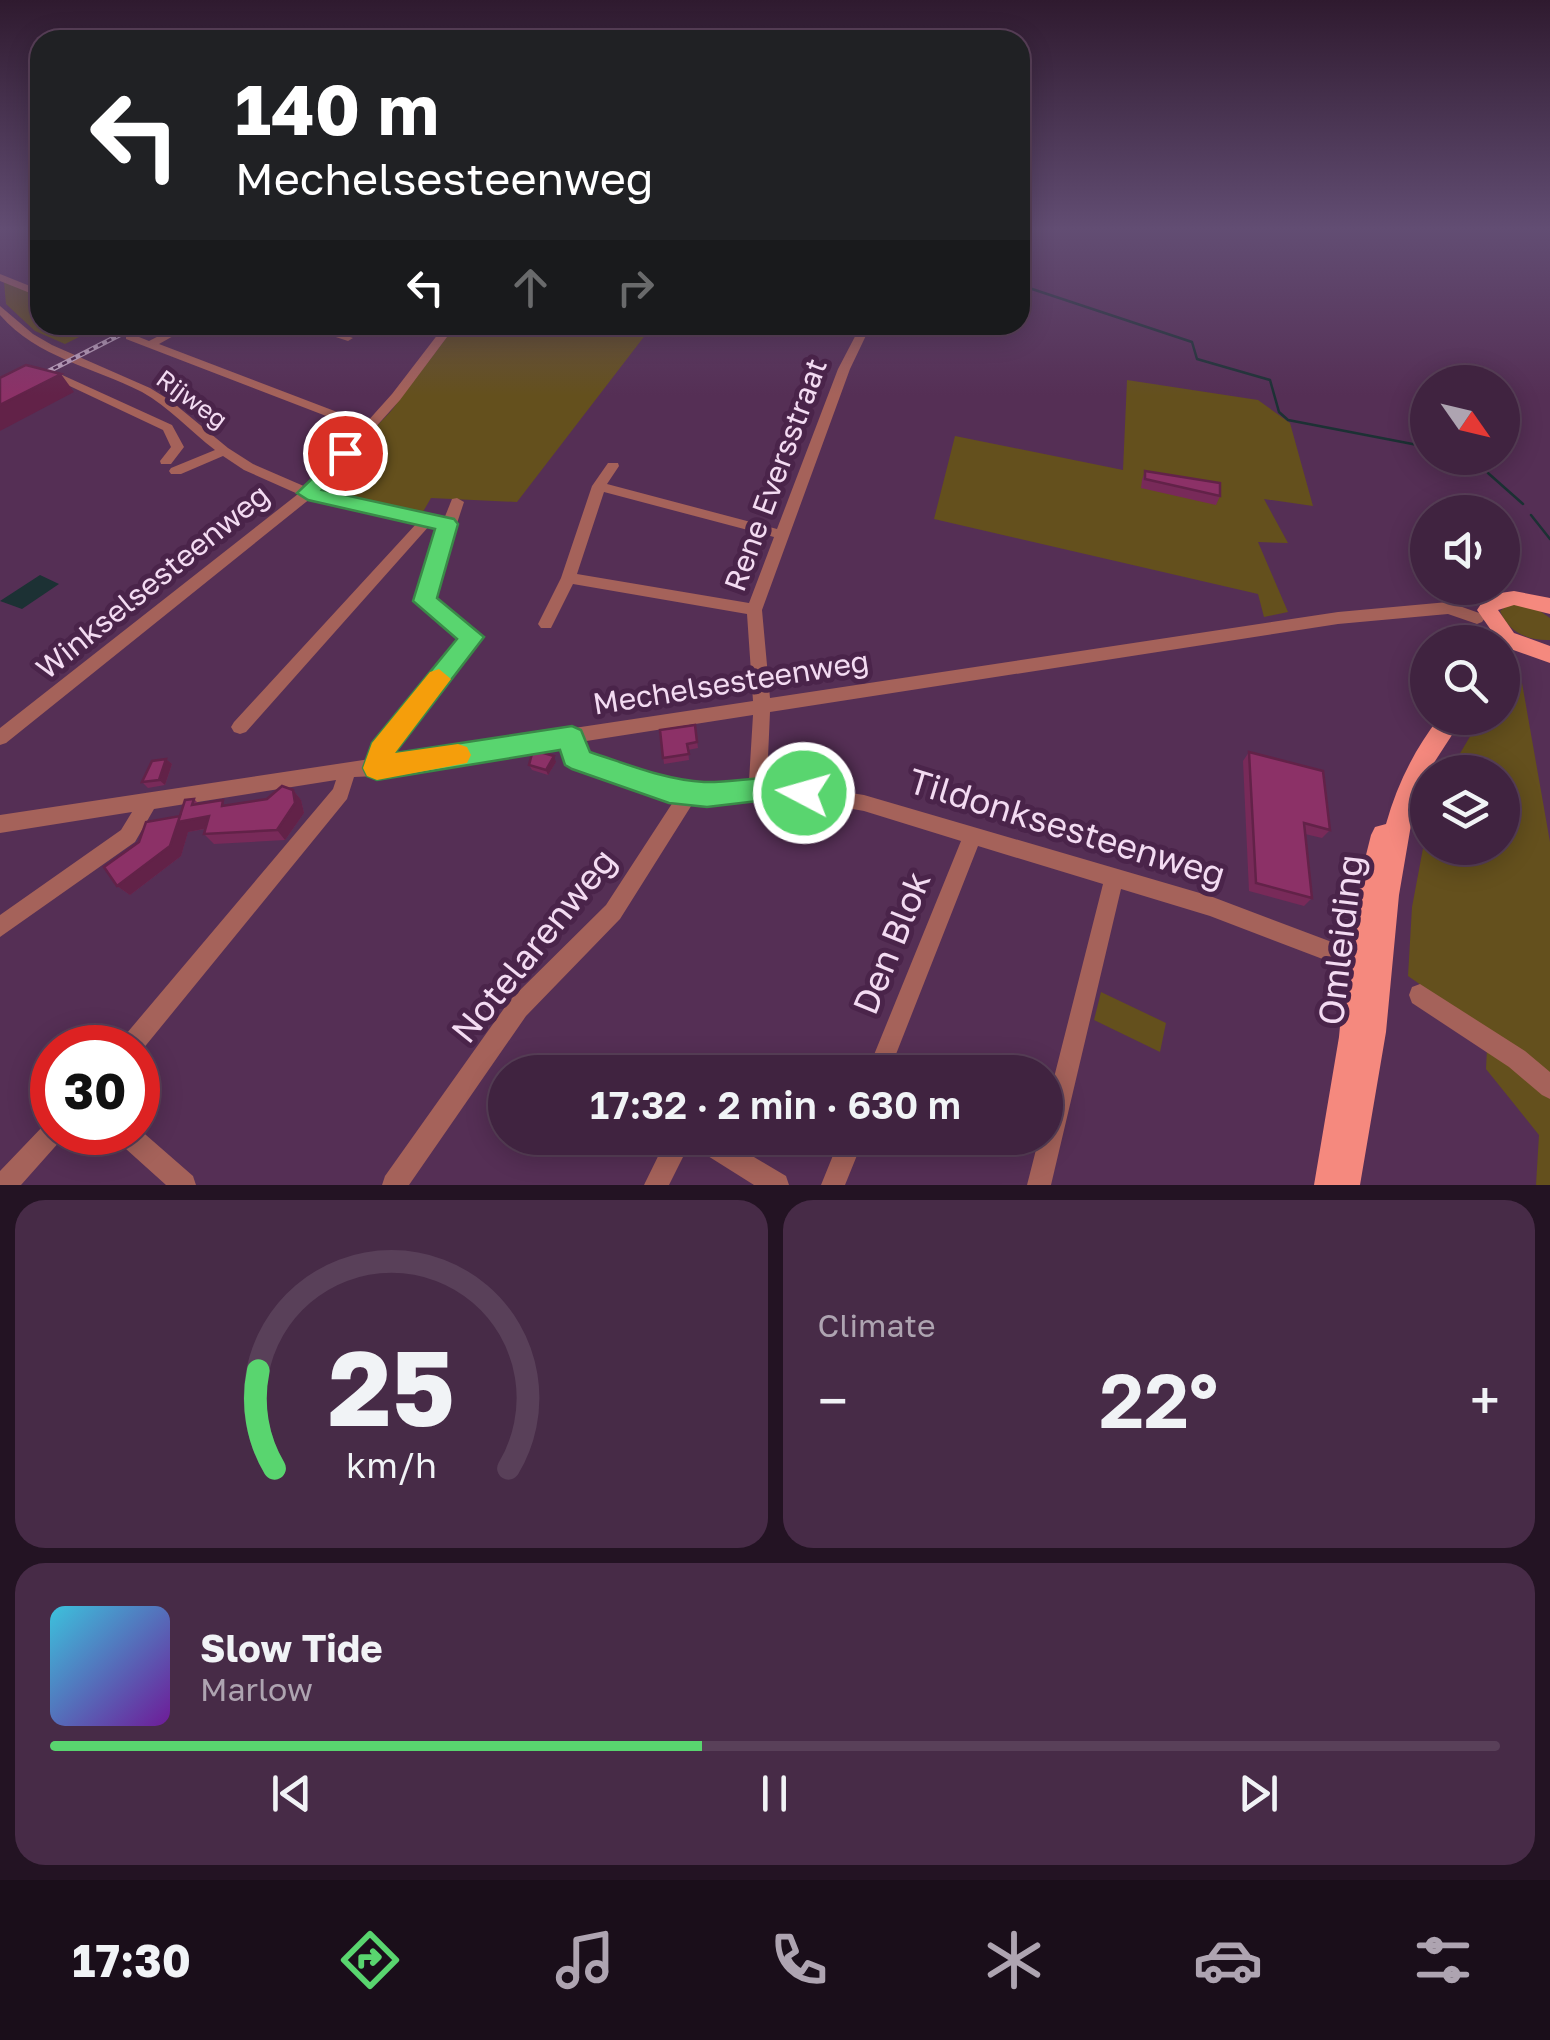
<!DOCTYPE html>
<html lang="en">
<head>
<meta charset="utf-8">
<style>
  :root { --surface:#402340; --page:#472b47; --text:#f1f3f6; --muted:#aea4b1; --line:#594059; --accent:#59d56f }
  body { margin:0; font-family:"Golos Text",sans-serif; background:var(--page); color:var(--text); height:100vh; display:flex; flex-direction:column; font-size:38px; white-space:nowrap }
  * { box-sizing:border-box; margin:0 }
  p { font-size:32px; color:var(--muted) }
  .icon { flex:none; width:55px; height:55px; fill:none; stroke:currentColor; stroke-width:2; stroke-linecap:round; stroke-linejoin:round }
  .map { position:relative; height:1185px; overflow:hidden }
  .details { display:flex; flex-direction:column; gap:15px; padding:15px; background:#231323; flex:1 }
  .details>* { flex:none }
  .top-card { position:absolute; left:30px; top:30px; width:1000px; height:305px; border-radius:30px; box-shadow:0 5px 25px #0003,0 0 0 2px var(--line); background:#202124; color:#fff; overflow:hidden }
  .needle { width:65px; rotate:124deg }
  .controls { position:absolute; left:1410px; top:365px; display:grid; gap:20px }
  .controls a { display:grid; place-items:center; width:110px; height:110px; border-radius:50%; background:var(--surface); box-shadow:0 5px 25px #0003,0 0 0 2px var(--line); font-size:50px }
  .speed { position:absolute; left:30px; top:1025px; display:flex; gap:20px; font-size:50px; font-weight:700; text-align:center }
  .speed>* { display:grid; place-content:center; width:130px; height:130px; border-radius:50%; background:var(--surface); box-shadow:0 5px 25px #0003,0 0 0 2px var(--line); line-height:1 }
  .speed .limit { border:15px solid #d22; background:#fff; color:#111 }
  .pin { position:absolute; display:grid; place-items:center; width:85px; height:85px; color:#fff; margin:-42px; border:5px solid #fff; border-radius:50%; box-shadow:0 2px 10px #0007 }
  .me { position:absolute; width:110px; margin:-55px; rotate:276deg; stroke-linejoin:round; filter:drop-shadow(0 0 8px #0008) }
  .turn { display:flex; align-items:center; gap:35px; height:210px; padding:0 40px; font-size:45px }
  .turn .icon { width:130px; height:130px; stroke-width:2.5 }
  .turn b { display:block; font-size:70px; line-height:85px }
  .lanes { display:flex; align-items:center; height:95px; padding:0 40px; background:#0003; justify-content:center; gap:50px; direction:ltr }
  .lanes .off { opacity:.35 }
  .big { font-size:75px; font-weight:600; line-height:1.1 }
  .details .tile { flex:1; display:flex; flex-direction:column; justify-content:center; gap:15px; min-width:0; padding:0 35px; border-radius:30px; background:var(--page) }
  .details .dial { align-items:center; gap:0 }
  .dial svg { height:260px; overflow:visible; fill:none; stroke:var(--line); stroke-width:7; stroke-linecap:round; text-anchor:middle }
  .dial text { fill:var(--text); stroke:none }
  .song { display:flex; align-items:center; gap:30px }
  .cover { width:120px; height:120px; border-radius:15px; background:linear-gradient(135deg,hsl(190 70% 55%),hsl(280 70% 35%)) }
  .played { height:10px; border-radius:5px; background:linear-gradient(90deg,var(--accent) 45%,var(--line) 45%) }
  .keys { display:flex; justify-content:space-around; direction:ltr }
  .heat { display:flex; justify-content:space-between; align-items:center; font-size:55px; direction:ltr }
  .details .tiles { flex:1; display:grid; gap:15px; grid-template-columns:1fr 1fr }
  .tile:last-child { grid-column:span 2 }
  .trip { position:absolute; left:488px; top:1055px; width:575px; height:100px; border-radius:50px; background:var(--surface); box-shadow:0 5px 25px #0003,0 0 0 2px var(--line); font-weight:600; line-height:100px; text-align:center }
  .menu { display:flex; height:160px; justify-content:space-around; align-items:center; background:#1a0e1a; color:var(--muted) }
  .menu .icon { width:70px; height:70px }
  .menu .active { color:var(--accent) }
  .menu b { font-size:45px; color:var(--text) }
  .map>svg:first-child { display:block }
</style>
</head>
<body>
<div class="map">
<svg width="1550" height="1185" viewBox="0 0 1550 1185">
  <rect width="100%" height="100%" fill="#552f55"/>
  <path fill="#64501d" d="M 4,282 L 40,295 L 40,325 L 87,325 L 74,331 L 81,336 L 65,344 L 35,331 L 6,304 Z
    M 456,325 L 653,325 L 517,502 L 431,498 L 417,522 L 315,492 L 391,411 Z
    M 1127,380 L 1258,400 L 1290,423 L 1313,506 L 1264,499 L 1288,543 L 1258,542 L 1288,612 L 1264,617 L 1258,594 L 934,519 L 955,436 L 1123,470 Z
    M 1510,603 L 1537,609 L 1550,618 L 1550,640 C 1528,641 1508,632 1500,611 Z
    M 1513,683 L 1522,683 L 1550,842 L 1550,1075 L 1408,976 L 1412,907 L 1427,827 L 1428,848 L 1502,848 L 1502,772 L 1449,772 L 1481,718 L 1502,718 L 1503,693 Z
    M 1101,992 L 1166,1023 L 1160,1052 L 1094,1020 Z
    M 1487,1049 L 1550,1094 L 1550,1185 L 1536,1185 L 1539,1135 L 1486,1069 Z"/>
  <path fill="#1c3134" d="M 40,575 L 59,584 L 22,609 L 0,601 Z"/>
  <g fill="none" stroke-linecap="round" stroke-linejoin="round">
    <path stroke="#1c3134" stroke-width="2.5" d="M 1020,285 L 1192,342 L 1197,359 L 1270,380 L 1279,412 L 1288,420 L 1428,447
      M 1468,458 L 1482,465
      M 1488,473 L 1523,504
      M 1531,515 L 1550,539"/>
    <path fill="#a5625a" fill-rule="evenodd" d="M 0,274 L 40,290 L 40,297 L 0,281 Z
      M 0,306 L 33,334 L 52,345 L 150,388 L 171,401 L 228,448 L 253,464 L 306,487 L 360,429 L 126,339 L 126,335 L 134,335 L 149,341 L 180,325 L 193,325 L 159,344 L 366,423 L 392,394 L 445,325 L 456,325 L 400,400 L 318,491 L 444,519 L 452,499 L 457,498 L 464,502 L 432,599 L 478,633 L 480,637 L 389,756 L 753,701 L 747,614 L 573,584 L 551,628 L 541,628 L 538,624 L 561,578 L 592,486 L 608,463 L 618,463 L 619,466 L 607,484 L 777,529 L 838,369 L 861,325 L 871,325 L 850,369 L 762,610 L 770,698 L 1338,612 L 1448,602 L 1482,614 L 1485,618 L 1482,622 L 1477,624 L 1448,614 L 1338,624 L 770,712 L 767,780 L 864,795 L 1210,896 L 1369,956 L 1373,963 L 1369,970 L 1362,974 L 1210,916 L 1121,889 L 1051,1185 L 1027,1185 L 1039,1138 L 1045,1138 L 1045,1113 L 1103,884 L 978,846 L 889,1072 L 867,1072 L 961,841 L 864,811 L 774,795 L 693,803 L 620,919 L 526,1016 L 409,1185 L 382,1185 L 385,1176 L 510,1000 L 606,905 L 675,799 L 576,766 L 568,762 L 563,745 L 384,773 L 377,776 L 354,777 L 347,799 L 138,1055 L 138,1048 L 118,1048 L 121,1040 L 333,789 L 336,780 L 154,809 L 135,842 L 0,937 L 0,915 L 121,830 L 132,812 L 0,833 L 0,815 L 370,759 L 375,747 L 462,638 L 416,601 L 442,528 L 430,525 L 246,732 L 240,734 L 234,732 L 231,727 L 234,722 L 417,523 L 311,498 L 6,743 L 0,745 L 0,728 L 298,494 L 244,470 L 223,456 L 181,474 L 171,474 L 169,471 L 171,468 L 215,450 C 190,431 169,407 142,392 C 93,367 38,358 0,315 ZM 604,492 L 774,537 L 749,603 L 577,574 ZM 753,715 L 749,781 L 688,787 L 582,753 L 580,742 Z
      M 299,325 L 315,325 L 353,338 L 348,341 Z
      M 60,374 L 172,425 L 184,447 L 171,464 L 161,464 L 160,461 L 171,447 L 163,430 L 59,381 L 53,382 L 47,379 Z
      M 1420,984 L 1525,1051 L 1550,1072 L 1550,1099 L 1542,1095 L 1509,1067 L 1412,1003 L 1409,995 L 1412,987 Z
      M 52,1120 L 52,1132 L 65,1132 L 61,1140 L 21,1185 L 0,1185 L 0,1171 L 45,1124 Z
      M 138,1128 L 193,1176 L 196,1185 L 166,1185 L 116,1140 L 112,1132 L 138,1132 Z
      M 667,1138 L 722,1138 L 786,1176 L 789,1185 L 754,1185 L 692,1146 L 690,1143 L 669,1185 L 644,1185 Z
      M 840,1138 L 864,1138 L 845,1185 L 821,1185 Z"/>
    <path fill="#f5897e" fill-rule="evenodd" d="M 1514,591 L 1550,598 L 1550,614 L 1514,605 L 1498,610 L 1514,633 L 1550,646 L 1550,663 L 1502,646 L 1477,610 L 1487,595 Z
      M 1439,718 L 1463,718 L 1428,772 L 1412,819 L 1399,895 L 1386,1032 L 1360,1185 L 1314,1185 L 1339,1037 L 1350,919 L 1371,835 L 1375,827 L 1386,824 C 1397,785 1414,750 1439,718 Z"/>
    <g stroke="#c2a6c1" stroke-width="5">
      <path id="rail" d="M 0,396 L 139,325"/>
    </g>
    <use href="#rail" stroke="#4a244a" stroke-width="2.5" stroke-dasharray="5" stroke-linecap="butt"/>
  </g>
  <path fill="#782a59" d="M 1145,471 L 1220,496 L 1216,505 L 1141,488 L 1142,480 Z
    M 695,725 L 698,748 L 688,750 L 689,760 L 664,764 L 660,730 Z
    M 1249,752 L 1330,830 L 1322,838 L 1305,834 L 1312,898 L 1304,906 L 1249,891 L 1243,761 Z
    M 166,759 L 172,764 L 165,785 L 148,788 L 142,782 Z
    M 556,762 L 548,775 L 532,770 L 529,765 Z
    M 293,790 L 301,800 L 304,813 L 285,840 L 214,844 L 204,834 L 205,829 L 188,832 L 181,856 L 130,895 L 117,886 L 180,816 L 194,799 L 199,804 L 228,805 L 267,799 Z"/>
  <path fill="#622248" d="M 61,374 L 74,392 L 0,431 L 0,405 Z
    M 554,756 L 556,762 L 548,775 L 546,770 Z
    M 166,759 L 172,764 L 165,785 L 159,780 Z
    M 293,790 L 301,800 L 304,813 L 285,840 L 277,830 Z
    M 180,816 L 209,816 L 218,826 L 188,832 L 181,856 L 130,895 L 117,886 Z"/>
  <path fill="#8c3167" stroke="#622248" stroke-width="2.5" d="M 26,365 L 61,374 L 0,405 L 0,378 Z
    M 1145,471 L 1220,483 L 1220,496 L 1145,479 Z
    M 695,725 L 697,742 L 687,744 L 689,754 L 663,758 L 660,730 Z
    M 533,750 L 554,756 L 546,770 L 529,765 Z
    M 1249,752 L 1323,771 L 1330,830 L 1304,823 L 1312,898 L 1256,883 Z
    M 166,759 L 159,780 L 142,782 L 152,761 Z
    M 282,786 L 293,790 L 295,803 L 277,830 L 204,834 L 209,816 L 178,822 L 185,800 L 194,799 L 192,805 L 223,800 L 222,806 L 267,799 Z
    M 180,816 L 170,846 L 117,886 L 104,867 L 139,842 L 146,822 Z"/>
  <linearGradient id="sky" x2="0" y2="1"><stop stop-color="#2f1a2f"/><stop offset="0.58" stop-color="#624d73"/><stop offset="1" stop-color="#624d73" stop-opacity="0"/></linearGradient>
  <rect width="1550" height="395" fill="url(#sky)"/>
  <path fill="#59d56f" stroke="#3a8a48" stroke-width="2.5" d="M 345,447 L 355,453 L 322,490 L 454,519 L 458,524 L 437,598 L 484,637 L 395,753 L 572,726 L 581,730 L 590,752 C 627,764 665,780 704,782 C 743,783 776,770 814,784 L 818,793 L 814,801 L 804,805 L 774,799 L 707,807 L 669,803 L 572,769 L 565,765 L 560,750 L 377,780 L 367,776 L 363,768 L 372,743 L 457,639 L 413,601 L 435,529 L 308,500 L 297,493 Z"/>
  <path fill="#f59e0b" d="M 439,669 L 451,679 L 395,753 L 458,744 L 467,747 L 471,755 L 467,763 L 377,780 L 367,776 L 363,768 L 372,743 L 430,672 Z"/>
  <g text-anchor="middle" stroke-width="10" stroke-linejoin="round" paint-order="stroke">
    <g font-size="25" fill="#f3dbf2" stroke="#4a244a">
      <text transform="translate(192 399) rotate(36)" y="9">Rijweg</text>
    </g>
    <g font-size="30" fill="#f3dbf2" stroke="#4a244a">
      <text transform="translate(776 475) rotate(-70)" y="10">Rene Eversstraat</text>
      <text transform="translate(153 582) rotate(-39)" y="10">Winkselsesteenweg</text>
      <text transform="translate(731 683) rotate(-9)" y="10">Mechelsesteenweg</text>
    </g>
    <g font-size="35" fill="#f3dbf2" stroke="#4a244a">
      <text transform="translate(1067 828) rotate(17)" y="12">Tildonksesteenweg</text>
      <text transform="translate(1341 940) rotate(-83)" y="12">Omleiding</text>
      <text transform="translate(892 943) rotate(-68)" y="12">Den Blok</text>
      <text transform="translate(534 946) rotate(-51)" y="12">Notelarenweg</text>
    </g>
  </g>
</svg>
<div class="controls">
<a><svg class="needle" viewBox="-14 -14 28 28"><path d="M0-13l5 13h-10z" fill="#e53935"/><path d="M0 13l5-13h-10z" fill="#aea4b1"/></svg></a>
<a><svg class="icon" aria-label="sound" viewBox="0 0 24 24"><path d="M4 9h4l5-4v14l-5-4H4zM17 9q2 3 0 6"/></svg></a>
<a><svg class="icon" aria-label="search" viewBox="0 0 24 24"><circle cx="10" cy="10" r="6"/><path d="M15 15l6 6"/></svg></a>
<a><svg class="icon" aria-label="layers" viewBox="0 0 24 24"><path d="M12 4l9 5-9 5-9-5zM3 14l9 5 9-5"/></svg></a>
</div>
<div class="speed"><div class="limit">30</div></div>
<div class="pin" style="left:345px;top:453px;background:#d93025"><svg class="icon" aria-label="arrive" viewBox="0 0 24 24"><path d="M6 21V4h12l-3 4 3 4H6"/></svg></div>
<svg class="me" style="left:804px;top:793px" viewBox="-20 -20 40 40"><circle r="17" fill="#59d56f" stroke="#fff" stroke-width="3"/><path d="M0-11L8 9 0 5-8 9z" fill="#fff"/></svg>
<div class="trip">17:32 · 2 min · 630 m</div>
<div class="top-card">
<div class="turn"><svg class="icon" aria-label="left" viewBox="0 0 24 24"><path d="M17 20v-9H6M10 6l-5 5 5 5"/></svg><div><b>140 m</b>Mechelsesteenweg</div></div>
<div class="lanes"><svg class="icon" aria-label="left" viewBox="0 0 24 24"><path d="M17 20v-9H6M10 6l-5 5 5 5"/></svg><svg class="icon off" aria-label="ahead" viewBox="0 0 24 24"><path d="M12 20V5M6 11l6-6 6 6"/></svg><svg class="icon off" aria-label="right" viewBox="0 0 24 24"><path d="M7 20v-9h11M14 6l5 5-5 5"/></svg></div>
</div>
</div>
<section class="details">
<div class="tiles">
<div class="tile dial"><svg viewBox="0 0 100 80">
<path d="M14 69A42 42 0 1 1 86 69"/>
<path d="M14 69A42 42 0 0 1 9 39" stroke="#59d56f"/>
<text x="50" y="56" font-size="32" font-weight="700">25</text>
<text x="50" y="72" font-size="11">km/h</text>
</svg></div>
<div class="tile"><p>Climate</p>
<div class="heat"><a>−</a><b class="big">22°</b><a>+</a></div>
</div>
<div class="tile">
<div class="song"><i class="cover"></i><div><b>Slow Tide</b><p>Marlow</p></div></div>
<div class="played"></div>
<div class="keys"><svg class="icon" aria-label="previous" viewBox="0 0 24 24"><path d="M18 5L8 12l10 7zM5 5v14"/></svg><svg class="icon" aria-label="pause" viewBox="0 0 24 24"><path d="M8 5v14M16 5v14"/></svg><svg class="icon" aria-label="next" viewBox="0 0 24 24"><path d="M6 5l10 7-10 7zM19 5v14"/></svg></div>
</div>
</div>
</section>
<nav class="menu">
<b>17:30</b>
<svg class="icon active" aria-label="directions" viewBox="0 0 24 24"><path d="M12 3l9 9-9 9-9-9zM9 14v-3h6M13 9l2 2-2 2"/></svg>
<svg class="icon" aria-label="music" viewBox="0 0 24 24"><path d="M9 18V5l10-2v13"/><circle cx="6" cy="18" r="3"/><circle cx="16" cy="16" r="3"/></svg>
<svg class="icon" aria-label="phone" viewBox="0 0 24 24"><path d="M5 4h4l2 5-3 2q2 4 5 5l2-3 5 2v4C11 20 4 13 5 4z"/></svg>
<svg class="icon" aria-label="climate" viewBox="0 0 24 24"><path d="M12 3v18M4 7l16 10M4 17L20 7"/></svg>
<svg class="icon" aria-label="car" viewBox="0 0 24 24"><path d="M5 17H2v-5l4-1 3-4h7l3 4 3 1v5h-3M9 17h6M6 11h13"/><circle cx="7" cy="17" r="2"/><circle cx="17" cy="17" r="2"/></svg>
<svg class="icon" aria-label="filters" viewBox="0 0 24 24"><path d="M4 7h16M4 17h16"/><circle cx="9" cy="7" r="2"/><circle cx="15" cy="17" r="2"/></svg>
</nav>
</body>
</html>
